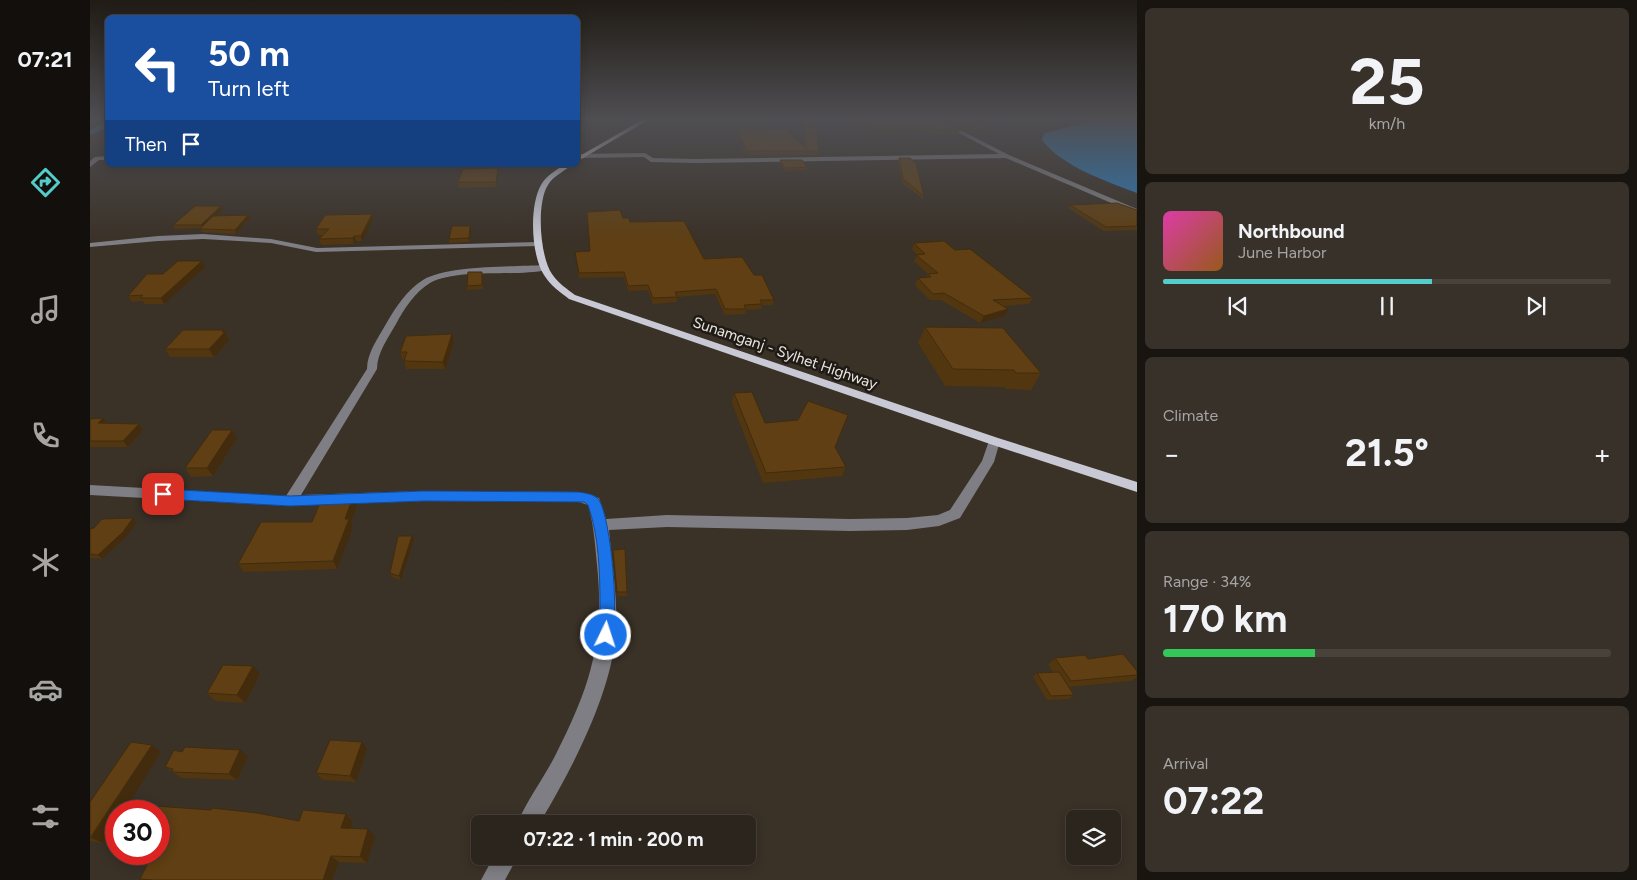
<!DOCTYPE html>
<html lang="en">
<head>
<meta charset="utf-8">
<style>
  :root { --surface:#2c251d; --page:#38312a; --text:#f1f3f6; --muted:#a6a5a4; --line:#48423b; --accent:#53cdca }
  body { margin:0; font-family:Figtree,sans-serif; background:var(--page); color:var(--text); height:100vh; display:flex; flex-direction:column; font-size:19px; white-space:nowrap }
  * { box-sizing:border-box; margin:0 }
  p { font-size:16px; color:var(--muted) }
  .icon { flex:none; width:28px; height:28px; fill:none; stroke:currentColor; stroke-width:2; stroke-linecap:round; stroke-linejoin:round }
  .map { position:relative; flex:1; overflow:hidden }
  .drawer { display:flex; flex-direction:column; gap:8px; padding:8px; background:#181410; width:500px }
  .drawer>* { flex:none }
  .banner { position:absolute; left:15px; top:15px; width:475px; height:152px; border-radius:8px; box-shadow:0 2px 12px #0003,0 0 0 1px var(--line); background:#1a4fa0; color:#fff; overflow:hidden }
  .buttons { position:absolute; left:976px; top:810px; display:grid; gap:10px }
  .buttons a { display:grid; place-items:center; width:55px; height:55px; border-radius:8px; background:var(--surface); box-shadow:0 2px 12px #0003,0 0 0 1px var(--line); font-size:25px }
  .speed { position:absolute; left:15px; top:800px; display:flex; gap:10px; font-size:25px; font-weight:700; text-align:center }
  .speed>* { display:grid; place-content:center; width:65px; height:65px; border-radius:50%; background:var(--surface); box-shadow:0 2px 12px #0003,0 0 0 1px var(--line); line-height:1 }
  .speed .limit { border:8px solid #d22; background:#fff; color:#111 }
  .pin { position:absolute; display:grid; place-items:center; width:42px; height:42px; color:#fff; margin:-21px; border-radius:10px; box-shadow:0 2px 8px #0006 }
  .me { position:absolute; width:55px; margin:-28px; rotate:4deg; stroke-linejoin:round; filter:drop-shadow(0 0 4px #0008) }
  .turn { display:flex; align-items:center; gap:18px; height:105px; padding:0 20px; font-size:22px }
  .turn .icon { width:65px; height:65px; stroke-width:2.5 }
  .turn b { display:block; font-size:35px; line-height:42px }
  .then { display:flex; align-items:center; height:48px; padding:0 20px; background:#0003; gap:10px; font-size:19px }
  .big { font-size:38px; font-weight:700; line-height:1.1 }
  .drawer .tile { flex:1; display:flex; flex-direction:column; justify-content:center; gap:8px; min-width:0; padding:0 18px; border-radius:8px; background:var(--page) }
  .drawer .dial { align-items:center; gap:0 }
  .dial b { font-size:65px; line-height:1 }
  .song { display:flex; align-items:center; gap:15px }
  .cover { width:60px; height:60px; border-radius:8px; background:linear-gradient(135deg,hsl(320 70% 55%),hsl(30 70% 35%)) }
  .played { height:5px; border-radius:2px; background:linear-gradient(90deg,var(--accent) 60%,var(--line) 60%) }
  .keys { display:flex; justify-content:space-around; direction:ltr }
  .heat { display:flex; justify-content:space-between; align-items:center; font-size:28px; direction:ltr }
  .charge { height:8px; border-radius:4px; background:linear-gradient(90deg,#34c759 34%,var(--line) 0) }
  .trip { position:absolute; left:381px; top:815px; width:285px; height:50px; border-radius:8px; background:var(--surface); box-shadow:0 2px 12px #0003,0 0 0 1px var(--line); font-weight:700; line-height:50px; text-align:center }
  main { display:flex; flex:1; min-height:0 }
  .menu { display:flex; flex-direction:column; width:90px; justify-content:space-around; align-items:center; background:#120f0c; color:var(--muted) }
  .menu .icon { width:35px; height:35px }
  .menu .selected { color:var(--accent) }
  .menu b { font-size:22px; color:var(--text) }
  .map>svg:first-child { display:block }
</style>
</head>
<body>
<main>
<nav class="menu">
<b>07:21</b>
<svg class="icon selected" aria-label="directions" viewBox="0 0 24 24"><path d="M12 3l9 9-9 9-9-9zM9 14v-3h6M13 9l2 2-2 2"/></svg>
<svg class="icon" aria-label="music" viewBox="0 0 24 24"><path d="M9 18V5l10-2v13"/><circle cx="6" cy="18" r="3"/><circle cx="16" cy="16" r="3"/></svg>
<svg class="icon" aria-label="phone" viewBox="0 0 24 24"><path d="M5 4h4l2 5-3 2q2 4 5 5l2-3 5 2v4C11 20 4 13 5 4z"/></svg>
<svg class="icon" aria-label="climate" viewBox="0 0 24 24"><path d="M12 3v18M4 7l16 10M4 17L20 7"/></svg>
<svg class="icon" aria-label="car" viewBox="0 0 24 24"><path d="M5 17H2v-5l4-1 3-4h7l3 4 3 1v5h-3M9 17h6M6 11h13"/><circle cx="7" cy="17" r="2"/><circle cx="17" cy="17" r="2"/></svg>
<svg class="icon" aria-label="filters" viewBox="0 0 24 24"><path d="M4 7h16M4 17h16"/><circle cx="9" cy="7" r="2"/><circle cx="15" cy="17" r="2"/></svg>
</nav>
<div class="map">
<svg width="1047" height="880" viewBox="0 0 1047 880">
  <rect width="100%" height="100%" fill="#3a3127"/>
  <path fill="#2c7bb9" d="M 1007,120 L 1047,120 L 1047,193 C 1016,181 973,167 952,140 L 954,133 Z"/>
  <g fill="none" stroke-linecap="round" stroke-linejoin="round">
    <path fill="#2c7bb9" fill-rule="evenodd" d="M 15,122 L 18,122 L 18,127 L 0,135 L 0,130 Z"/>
    <path fill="#7e7e84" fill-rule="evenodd" d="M 844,120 L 850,120 L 919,155 L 1047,209 L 1047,214 L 916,158 L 606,163 L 561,162 L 554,157 L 488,158 L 488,154 L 555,153 L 563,158 L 606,159 L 909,154 Z
      M 18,156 L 18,160 L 9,160 L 0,167 L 0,161 L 5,157 Z
      M 113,234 L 181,239 L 227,248 L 449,242 L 453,244 L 449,246 L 226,252 L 181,243 L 113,239 L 68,241 L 0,247 L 0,243 L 68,236 Z
      M 454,265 L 457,266 L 457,270 C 425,277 368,268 340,283 C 325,292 314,309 306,324 C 298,338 287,353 287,369 L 211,495 L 334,491 L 489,492 L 509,498 L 516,519 L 577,515 L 760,519 L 817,518 L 848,515 L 860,510 L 892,461 L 900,438 L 908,438 L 910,441 L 904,462 L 870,518 L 849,526 L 817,530 L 760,531 L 577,527 L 519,530 C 522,564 528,599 526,633 C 521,695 481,771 449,824 L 427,824 C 437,800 454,778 466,754 C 500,687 515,641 507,565 C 505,545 504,525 498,505 L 489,502 L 334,501 L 200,506 L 0,495 L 0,485 L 196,496 L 277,369 C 277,353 288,338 296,324 C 305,308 317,290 333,280 C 357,265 424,267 454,265 Z
      M 404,856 L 428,856 L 415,880 L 391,880 Z"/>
    <path fill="#c9c9d6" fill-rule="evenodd" d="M 552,120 L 558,120 L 488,161 L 488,157 Z
      M 474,165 L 481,165 C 474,172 463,176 458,185 C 446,203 450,257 462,274 C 468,283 477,289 485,295 L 908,438 L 1047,482 L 1047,492 L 900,444 L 479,299 C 470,292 460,285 454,275 C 441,255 439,206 451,185 C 456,176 466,170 474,165 Z"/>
  </g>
  <path fill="#523610" d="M 712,120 L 725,120 L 729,151 L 728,155 L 656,155 L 646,132 L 646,128 L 714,147 Z
    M 763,120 L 849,120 L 870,130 L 868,135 L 839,136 L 836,133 L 782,135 Z
    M 854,120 L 883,120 L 901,129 L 900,134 L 882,134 Z
    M 809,158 L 834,196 L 833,199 L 812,183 L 808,162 Z
    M 690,160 L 717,167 L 716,170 L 695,171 L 690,164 Z
    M 408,173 L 407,187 L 369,188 L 368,182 Z
    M 980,205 L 1047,210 L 1047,230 L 1014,231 L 978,208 Z
    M 131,206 L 133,210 L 126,216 L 160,218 L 146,234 L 112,232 L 110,228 L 85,229 L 83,225 Z
    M 282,214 L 283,220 L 272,241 L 266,241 L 264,244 L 231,245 L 229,239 L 234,235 L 228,235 L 226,229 Z
    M 533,218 L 614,259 L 664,275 L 684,300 L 683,305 L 671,305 L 671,309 L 656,310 L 655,314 L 635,315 L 625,294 L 587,297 L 587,302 L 563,304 L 558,290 L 538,291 L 534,277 L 489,278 L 485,252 L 500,251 Z
    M 381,229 L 379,242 L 359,243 L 359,239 Z
    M 824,243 L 865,250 L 943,298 L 939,304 L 914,306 L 918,309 L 915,316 L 890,323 L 851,300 L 840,300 L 825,285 L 828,278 L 836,277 L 838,274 L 824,261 L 827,255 L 822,249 Z
    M 115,267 L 74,304 L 54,304 L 53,301 L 42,302 L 38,296 L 73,274 Z
    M 392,276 L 393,289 L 377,290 L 377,286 Z
    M 835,327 L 951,373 L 941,390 L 916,389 L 915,387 L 855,386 L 828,343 Z
    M 362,334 L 364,341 L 355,369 L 316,369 L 314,361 L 315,359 L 312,359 L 310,352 Z
    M 138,338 L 139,340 L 124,357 L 80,357 L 75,349 Z
    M 644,393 L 675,423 L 745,448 L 756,467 L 752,476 L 673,483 L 642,403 Z
    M 0,419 L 16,423 L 49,424 L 53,430 L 38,447 L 0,447 Z
    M 142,430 L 147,438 L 123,476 L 101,477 L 95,468 Z
    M 267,505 L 261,522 L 263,528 L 247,569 L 154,572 L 148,564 L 222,522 Z
    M 43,518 L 46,523 L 37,536 L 12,559 L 0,558 L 0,529 L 4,528 Z
    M 324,540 L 311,580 L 302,577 L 300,573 Z
    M 523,550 L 537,592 L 537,596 L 527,596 Z
    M 965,658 L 998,659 L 1047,671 L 1047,677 L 1041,681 L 978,687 L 984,695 L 979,699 L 957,700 L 943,677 L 947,673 L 963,672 L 958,665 Z
    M 163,666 L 170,674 L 155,703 L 125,701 L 117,693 Z
    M 62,745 L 71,752 L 13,843 L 0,841 L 0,802 Z
    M 277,749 L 266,782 L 233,780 L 226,773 Z
    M 92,752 L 158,756 L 147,780 L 91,778 L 75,767 Z
    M 256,814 L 263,821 L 260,829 L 285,836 L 277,863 L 249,862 L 242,880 L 52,880 L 50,879 L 59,862 L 37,861 L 23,855 L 209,821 Z"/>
  <path fill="#422c0d" d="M 408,168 L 408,173 L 407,187 L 406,182 Z
    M 131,206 L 133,210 L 113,228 L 111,225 Z
    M 282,214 L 283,220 L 272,241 L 271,236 Z
    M 158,215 L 160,218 L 146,234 L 145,230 Z
    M 380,226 L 381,229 L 379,242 L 379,238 Z
    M 264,236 L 266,241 L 264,244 L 263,238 Z
    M 112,261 L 115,267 L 74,304 L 71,298 Z
    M 918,309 L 915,316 L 890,323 L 894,316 Z
    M 134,330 L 139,340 L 124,357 L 119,349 Z
    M 362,334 L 364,341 L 355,369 L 353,362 Z
    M 13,418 L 17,425 L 8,423 Z
    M 49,424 L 53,430 L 38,447 L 33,441 Z
    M 142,430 L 147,438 L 123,476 L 117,468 Z
    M 263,497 L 267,505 L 261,522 L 263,528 L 247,569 L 243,561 L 255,519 Z
    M 43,518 L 46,523 L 37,536 L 12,559 L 8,555 Z
    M 322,536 L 324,540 L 311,580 L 309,576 Z
    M 163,666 L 170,674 L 155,703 L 147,695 Z
    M 272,742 L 277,749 L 266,782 L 260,776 Z
    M 62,745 L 71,752 L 34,811 L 26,811 L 26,823 L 13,843 L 1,838 Z
    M 150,750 L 158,756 L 147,780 L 139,774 Z
    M 256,814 L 263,821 L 258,835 L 251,828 Z
    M 278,829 L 285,836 L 277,863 L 270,857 Z
    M 241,856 L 249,862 L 242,880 L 233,880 Z"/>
  <path fill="#5f3f13" stroke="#422c0d" d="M 713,120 L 725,120 L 729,151 L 657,151 L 646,128 L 695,129 L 716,148 Z
    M 769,120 L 849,120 L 870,130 L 841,131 L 838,129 L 784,130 Z
    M 864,120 L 883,120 L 901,129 L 884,130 Z
    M 809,158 L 820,158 L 826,163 L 834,196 L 813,179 Z
    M 690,160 L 712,160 L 717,167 L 695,168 Z
    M 408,168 L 406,182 L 368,182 L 373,169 Z
    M 1027,203 L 1047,210 L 1047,226 L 1016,227 L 980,205 Z
    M 105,206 L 131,206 L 111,225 L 83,225 Z
    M 530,210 L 533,218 L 539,218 L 540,222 L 594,221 L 614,259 L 652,257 L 664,275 L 672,275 L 684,300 L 670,300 L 672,304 L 654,305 L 656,309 L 635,309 L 626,289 L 585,292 L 587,297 L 563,298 L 558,285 L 538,286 L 534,272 L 489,273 L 485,252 L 500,251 L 497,212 Z
    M 282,214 L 271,236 L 264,236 L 263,238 L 229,239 L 239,229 L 226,229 L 235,215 Z
    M 158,215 L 145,230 L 110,229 L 123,216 Z
    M 362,226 L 380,226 L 379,238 L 359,239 Z
    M 854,241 L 865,250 L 880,249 L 943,298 L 903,300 L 918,309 L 894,316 L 854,293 L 843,294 L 828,278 L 841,277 L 838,274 L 848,273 L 826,255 L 835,254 L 824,243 Z
    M 88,261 L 112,261 L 71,298 L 50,298 L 53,295 L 38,296 L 57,274 L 73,274 Z
    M 378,272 L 392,272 L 392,285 L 377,286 Z
    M 835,327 L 913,328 L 951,373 L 926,373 L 924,370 L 863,369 Z
    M 93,330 L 134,330 L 132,332 L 135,332 L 119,349 L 75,349 Z
    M 362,334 L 353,362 L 314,361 L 317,352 L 310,352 L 316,336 Z
    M 662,392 L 675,423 L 708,420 L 718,401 L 758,415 L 745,447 L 756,467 L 676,473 L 644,393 Z
    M 13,418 L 8,423 L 49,424 L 33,441 L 0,441 L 0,419 Z
    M 122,430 L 142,430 L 117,468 L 95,468 Z
    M 263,497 L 255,519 L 259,519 L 243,561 L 148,564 L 171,522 L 222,522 L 232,498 Z
    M 43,518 L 33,532 L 8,555 L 0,554 L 0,529 L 4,528 L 12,519 Z
    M 308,536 L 322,536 L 309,576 L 300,573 Z
    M 535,549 L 537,592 L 527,592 L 523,550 Z
    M 1033,654 L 1047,671 L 1047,675 L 981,681 L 965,658 L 995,655 L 998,659 Z
    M 133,665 L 163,666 L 147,695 L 117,693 Z
    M 969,672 L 984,695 L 961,696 L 947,673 Z
    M 240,740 L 272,742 L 260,776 L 226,773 Z
    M 41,742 L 62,745 L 0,838 L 0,802 Z
    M 95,747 L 150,750 L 139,774 L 82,772 L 83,769 L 75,767 L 84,750 L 92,752 Z
    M 51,805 L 121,810 L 122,808 L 167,813 L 209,821 L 213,810 L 256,814 L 251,828 L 278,829 L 270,857 L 241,856 L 233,880 L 64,880 L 50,879 L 61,857 L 23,855 L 26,850 L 26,854 L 69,854 L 69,811 L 48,811 Z"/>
  <linearGradient id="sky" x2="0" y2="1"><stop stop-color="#201b15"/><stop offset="0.49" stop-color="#4f4e52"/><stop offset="1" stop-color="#4f4e52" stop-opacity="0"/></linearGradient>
  <rect width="1047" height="243" fill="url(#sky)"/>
  <path fill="#1a73e8" stroke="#114b97" d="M 73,489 L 200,496 L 334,491 L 488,492 C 495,493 505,494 509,500 C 521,518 530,621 521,640 L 516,642 L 510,640 C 506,630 510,617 510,606 C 510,572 509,536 498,505 L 494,502 L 334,501 L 200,506 L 73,499 L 68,497 L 66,494 L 68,491 Z"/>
  <g text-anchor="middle" stroke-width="5" stroke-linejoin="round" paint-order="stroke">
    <g font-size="15" fill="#ebe5de" stroke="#1e1a15">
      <text transform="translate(695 353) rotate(19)" y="5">Sunamganj - Sylhet Highway</text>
    </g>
  </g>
</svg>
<div class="buttons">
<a><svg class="icon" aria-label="layers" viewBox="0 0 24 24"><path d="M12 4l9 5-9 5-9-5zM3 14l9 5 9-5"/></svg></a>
</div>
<div class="speed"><div class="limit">30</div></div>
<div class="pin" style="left:73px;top:494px;background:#d93025"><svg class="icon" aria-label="arrive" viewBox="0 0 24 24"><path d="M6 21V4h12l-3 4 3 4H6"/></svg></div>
<svg class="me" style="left:516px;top:635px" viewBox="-20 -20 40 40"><circle r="17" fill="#1a73e8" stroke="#fff" stroke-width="3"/><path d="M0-11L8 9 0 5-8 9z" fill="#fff"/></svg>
<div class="trip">07:22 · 1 min · 200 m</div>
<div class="banner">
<div class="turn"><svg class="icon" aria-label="left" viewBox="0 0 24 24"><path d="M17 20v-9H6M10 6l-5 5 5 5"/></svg><div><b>50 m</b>Turn left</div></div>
<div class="then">Then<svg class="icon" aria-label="arrive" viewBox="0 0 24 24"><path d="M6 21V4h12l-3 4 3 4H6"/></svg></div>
</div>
</div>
<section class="drawer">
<div class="tile dial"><b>25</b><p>km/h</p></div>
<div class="tile">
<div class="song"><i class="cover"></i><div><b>Northbound</b><p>June Harbor</p></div></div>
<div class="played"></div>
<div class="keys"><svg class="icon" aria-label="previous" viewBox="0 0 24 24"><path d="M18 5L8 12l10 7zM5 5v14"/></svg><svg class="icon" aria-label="pause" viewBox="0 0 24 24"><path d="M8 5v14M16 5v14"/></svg><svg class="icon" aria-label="next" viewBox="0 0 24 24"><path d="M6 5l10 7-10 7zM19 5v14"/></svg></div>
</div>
<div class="tile"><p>Climate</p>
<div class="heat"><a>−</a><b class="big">21.5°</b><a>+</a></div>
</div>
<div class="tile"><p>Range · 34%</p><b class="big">170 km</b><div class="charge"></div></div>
<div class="tile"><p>Arrival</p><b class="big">07:22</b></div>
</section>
</main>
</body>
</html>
